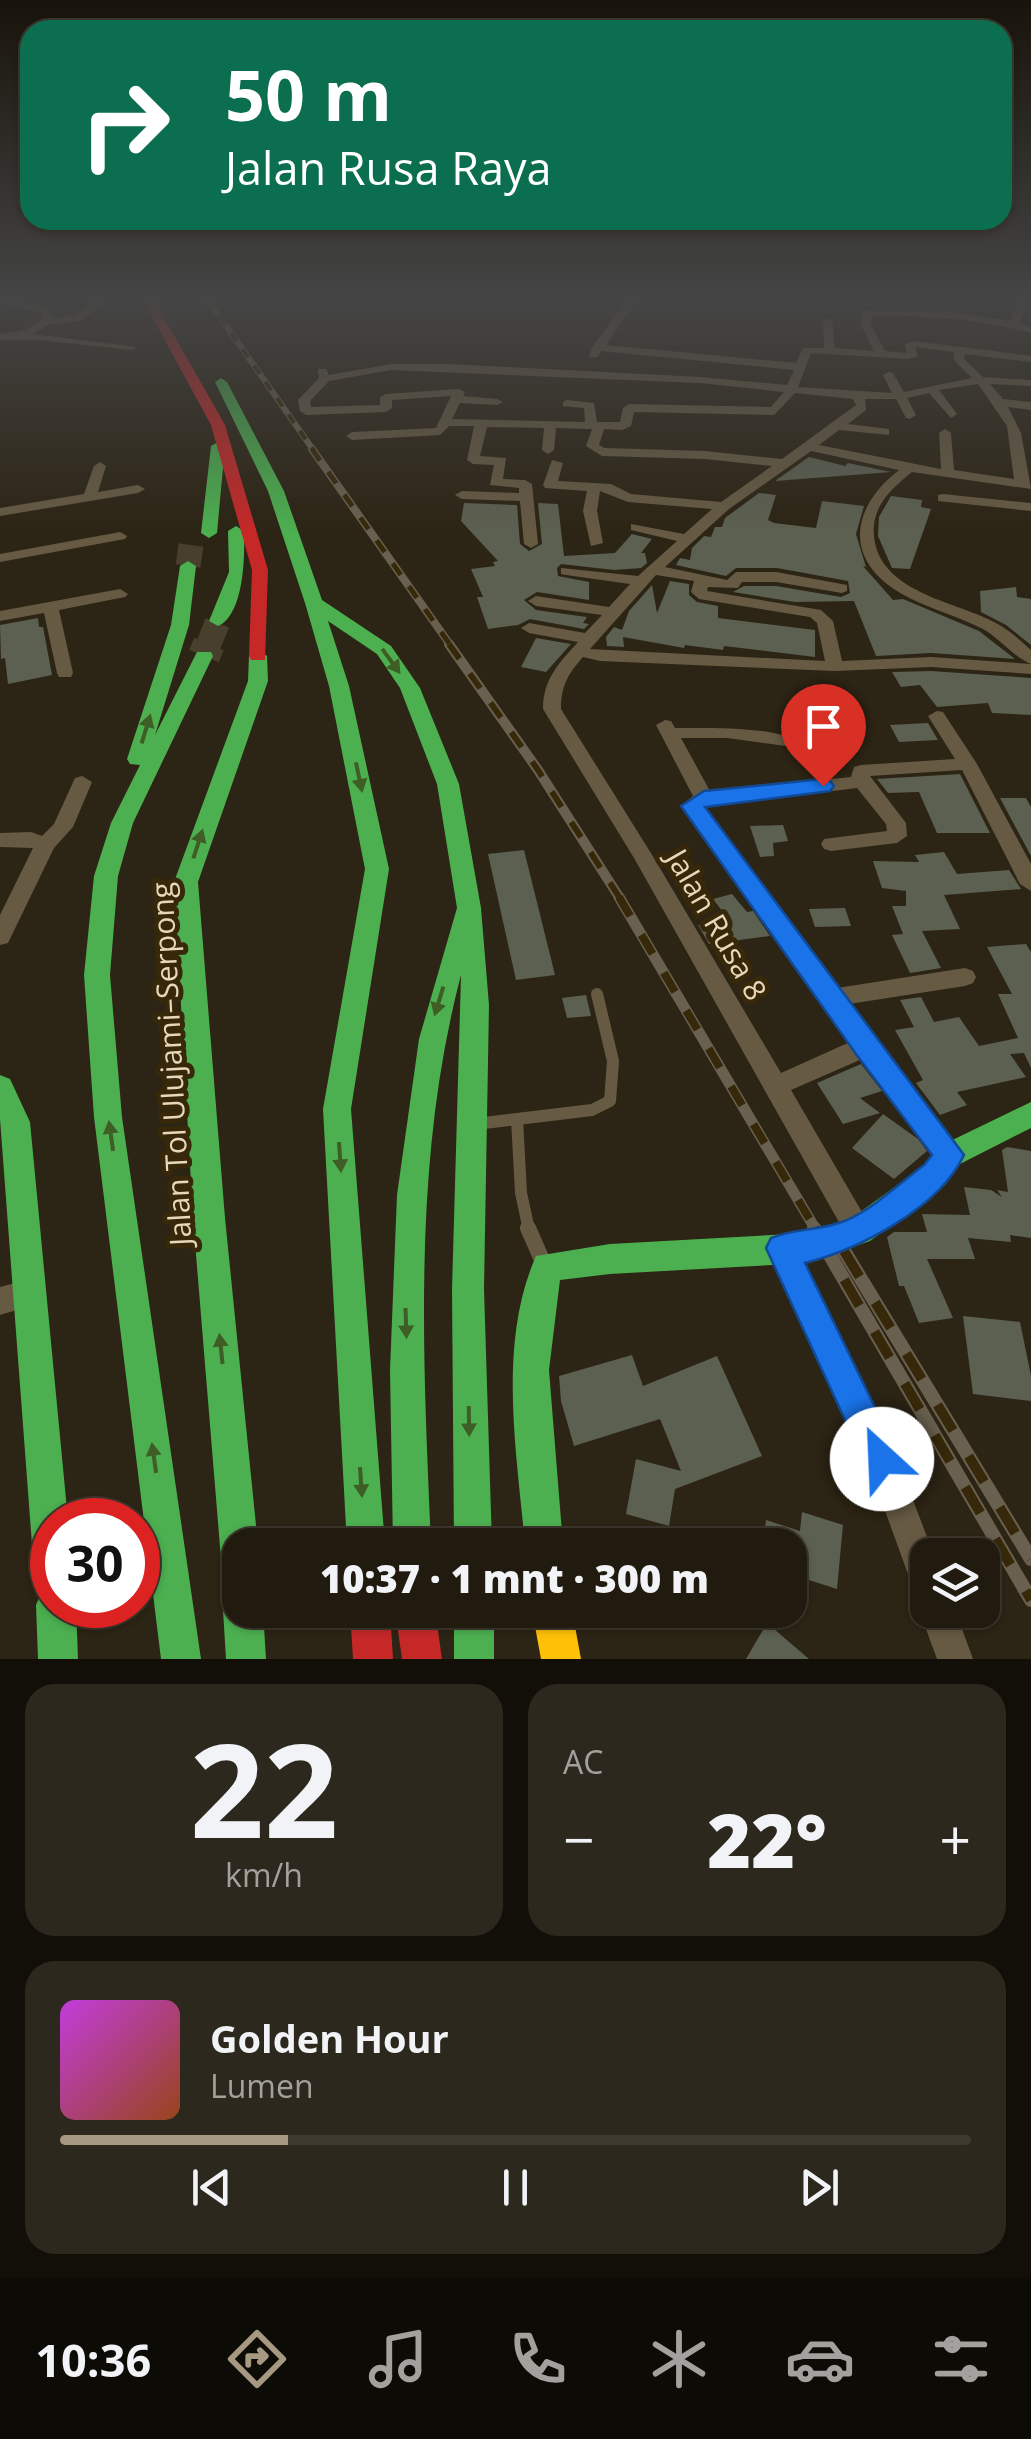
<!DOCTYPE html>
<html lang="id">
<head>
<meta charset="utf-8">
<style>
  :root { --surface:#211b0f; --page:#2d281d; --text:#f1f3f6; --muted:#a2a19e; --line:#3e392f; --accent:#a69881 }
  body { margin:0; font-family:"Open Sans",sans-serif; background:var(--page); color:var(--text); height:100vh; display:flex; flex-direction:column; font-size:38px; white-space:nowrap }
  * { box-sizing:border-box; margin:0 }
  p { font-size:32px; color:var(--muted) }
  .icon { flex:none; width:55px; height:55px; fill:none; stroke:currentColor; stroke-width:2; stroke-linecap:round; stroke-linejoin:round }
  .map { position:relative; height:1659px; overflow:hidden }
  .details { display:flex; flex-direction:column; gap:25px; padding:25px; background:#120f08; flex:1 }
  .details>* { flex:none }
  .banner { position:absolute; left:20px; top:20px; width:992px; height:210px; border-radius:30px; box-shadow:0 2px 8px #0004,0 0 0 2px var(--line); background:#0b6e4f; color:#fff; overflow:hidden }
  .tools { position:absolute; left:910px; top:1538px; display:grid; gap:20px }
  .tools a { display:grid; place-items:center; width:90px; height:90px; border-radius:20px; background:var(--surface); box-shadow:0 2px 8px #0004,0 0 0 2px var(--line); font-size:50px }
  .speed { position:absolute; left:30px; top:1498px; display:flex; gap:20px; font-size:50px; font-weight:700; text-align:center }
  .speed>* { display:grid; place-content:center; width:130px; height:130px; border-radius:50%; background:var(--surface); box-shadow:0 2px 8px #0004,0 0 0 2px var(--line); line-height:1 }
  .speed .limit { border:15px solid #d22; background:#fff; color:#111 }
  .pin { position:absolute; display:grid; place-items:center; width:85px; height:85px; color:#fff; margin:-102px -42px; border-radius:50% 50% 50% 0; rotate:-45deg; box-shadow:0 0 10px #0007 }
  .pin .icon { rotate:45deg }
  .me { position:absolute; width:110px; margin:-55px; rotate:335deg; stroke-linejoin:round; filter:drop-shadow(0 0 8px #0008) }
  .turn { display:flex; align-items:center; gap:35px; height:210px; padding:0 40px; font-size:45px }
  .turn .icon { width:130px; height:130px; stroke-width:2.5 }
  .turn b { display:block; font-size:70px; line-height:85px }
  .big { font-size:75px; font-weight:800; line-height:1.1 }
  .details .tile { flex:1; display:flex; flex-direction:column; justify-content:center; gap:15px; min-width:0; padding:0 35px; border-radius:30px; background:var(--page) }
  .details .dial { align-items:center; gap:0 }
  .dial b { font-size:130px; line-height:1 }
  .song { display:flex; align-items:center; gap:30px }
  .cover { width:120px; height:120px; border-radius:15px; background:linear-gradient(135deg,hsl(290 70% 55%),hsl(20 70% 35%)) }
  .played { height:10px; border-radius:5px; background:linear-gradient(90deg,var(--accent) 25%,var(--line) 25%) }
  .keys { display:flex; justify-content:space-around; direction:ltr }
  .heat { display:flex; justify-content:space-between; align-items:center; font-size:55px; direction:ltr }
  .details .tiles { flex:1; display:grid; gap:25px; grid-template-columns:1fr 1fr }
  .tile:last-child { grid-column:span 2 }
  .trip { position:absolute; left:222px; top:1528px; width:585px; height:100px; border-radius:30px; background:var(--surface); box-shadow:0 2px 8px #0004,0 0 0 2px var(--line); font-weight:800; line-height:100px; text-align:center }
  .tabs { display:flex; height:160px; justify-content:space-around; align-items:center; background:#0d0b06; color:var(--muted) }
  .tabs .icon { width:70px; height:70px }
  .tabs .active { color:var(--accent) }
  .tabs b { font-size:45px; color:var(--text) }
  .map>svg:first-child { display:block }
</style>
</head>
<body>
<div class="map">
<svg width="1031" height="1659" viewBox="0 0 1031 1659">
  <rect width="100%" height="100%" fill="#2c2414"/>
  <path fill="#5c6050" d="M 809,457 L 845,466 L 848,463 L 891,472 L 775,481 Z
    M 759,493 L 776,495 L 768,520 L 774,523 L 816,528 L 822,501 L 864,506 L 856,534 L 866,567 L 863,566 L 893,600 L 903,599 L 979,631 L 1015,659 L 931,653 L 876,656 L 854,601 L 795,602 L 733,592 L 744,586 L 776,586 L 841,597 L 850,593 L 848,581 L 777,568 L 736,568 L 726,576 L 676,565 L 680,558 L 690,560 L 692,548 L 704,536 L 711,537 L 715,527 L 722,527 L 725,518 Z
    M 891,496 L 922,500 L 921,507 L 931,509 L 910,569 L 892,568 L 878,536 L 879,517 Z
    M 464,503 L 517,505 L 520,544 L 529,551 L 542,544 L 538,503 L 558,504 L 564,556 L 615,553 L 632,534 L 652,539 L 641,553 L 645,553 L 647,563 L 641,568 L 614,570 L 561,564 L 557,568 L 558,576 L 589,582 L 589,600 L 537,592 L 524,600 L 536,610 L 587,617 L 583,623 L 589,624 L 584,629 L 530,619 L 518,625 L 488,629 L 477,597 L 483,597 L 471,569 L 495,566 L 493,562 L 498,561 L 461,521 Z
    M 670,581 L 689,584 L 689,595 L 697,602 L 718,606 L 718,618 L 815,630 L 815,657 L 724,646 L 723,650 L 685,645 L 684,648 L 623,637 L 624,647 L 607,646 L 606,637 L 614,627 L 622,630 L 629,611 L 652,585 L 657,613 Z
    M 1016,587 L 1017,597 L 1031,599 L 1031,645 L 1006,625 L 981,612 L 980,591 Z
    M 38,618 L 39,627 L 43,627 L 52,675 L 8,684 L 5,658 L 1,659 L 0,625 Z
    M 536,638 L 571,644 L 546,672 L 521,667 Z
    M 931,671 L 1031,678 L 1031,715 L 992,713 L 988,703 L 937,707 L 920,685 L 901,687 L 892,672 Z
    M 928,723 L 938,740 L 899,742 L 890,725 Z
    M 960,774 L 990,833 L 937,833 L 919,792 L 888,793 L 877,779 Z
    M 1000,798 L 1026,798 L 1031,807 L 1031,856 Z
    M 783,825 L 788,841 L 773,843 L 774,856 L 760,857 L 750,826 Z
    M 524,850 L 555,975 L 516,980 L 488,854 Z
    M 944,852 L 957,874 L 1009,870 L 1021,889 L 944,895 L 960,929 L 922,931 L 941,968 L 910,973 L 892,935 L 903,934 L 892,906 L 906,906 L 906,891 L 882,888 L 873,861 L 919,862 L 915,855 Z
    M 732,894 L 747,912 L 753,911 L 770,936 L 709,944 L 698,925 L 729,920 L 713,899 Z
    M 845,908 L 851,926 L 815,927 L 809,909 Z
    M 1026,944 L 1031,952 L 1031,1068 L 1024,1053 L 1010,1054 L 1026,1077 L 957,1092 L 967,1105 L 940,1115 L 916,1083 L 923,1080 L 895,1030 L 914,1027 L 900,1000 L 921,997 L 934,1022 L 959,1017 L 979,1046 L 1018,1038 L 998,994 L 1012,994 L 987,947 Z
    M 586,995 L 591,1016 L 567,1018 L 562,998 Z
    M 861,1064 L 882,1091 L 860,1098 L 880,1113 L 843,1124 L 817,1083 Z
    M 883,1114 L 918,1139 L 927,1151 L 894,1179 L 852,1148 Z
    M 1007,1147 L 1031,1151 L 1031,1238 L 1010,1235 L 1011,1242 L 968,1238 L 975,1259 L 927,1259 L 953,1318 L 919,1323 L 904,1286 L 899,1286 L 887,1237 L 894,1232 L 927,1232 L 922,1214 L 970,1215 L 964,1187 L 991,1190 L 1002,1197 L 997,1190 L 1008,1192 L 1002,1150 Z
    M 963,1316 L 1020,1322 L 1031,1376 L 1031,1401 L 973,1394 Z
    M 632,1355 L 643,1386 L 717,1356 L 762,1456 L 675,1489 L 669,1526 L 626,1514 L 636,1459 L 681,1471 L 660,1419 L 574,1446 L 561,1401 L 559,1376 Z
    M 802,1512 L 843,1525 L 837,1589 L 790,1574 L 790,1545 L 763,1545 L 766,1520 L 800,1531 Z
    M 767,1623 L 809,1659 L 746,1659 Z"/>
  <g fill="none" stroke-linecap="round" stroke-linejoin="round">
    <path stroke="#483f2d" stroke-width="25" stroke-dasharray="25 12" stroke-linecap="butt" d="M 188,566 L 191,545
      M 208,646 L 218,621"/>
    <path stroke="#483f2d" stroke-width="32" stroke-dasharray="32 16" stroke-linecap="butt" d="M 204,656 L 209,644"/>
    <path stroke="#665a43" stroke-width="12" d="M 517,1119 L 521,1193 L 529,1230
      M 484,1123 L 592,1110 L 610,1101 L 613,1061 L 597,994"/>
    <path stroke="#665a43" stroke-width="16" d="M 528,1228 L 543,1262"/>
    <path fill="#665a43" fill-rule="evenodd" d="M 0,300 L 53,309 L 52,318 L 76,315 L 96,300 L 107,300 L 83,320 L 48,325 L 33,334 L 137,347 L 132,350 L 40,340 L 0,340 L 0,334 C 17,331 36,331 44,313 L 0,304 Z
      M 627,300 L 637,300 L 606,345 L 796,363 L 803,348 L 824,348 L 823,318 L 832,320 L 835,348 L 874,351 L 861,325 L 863,310 L 950,312 L 1010,321 L 1020,300 L 1030,300 L 1019,323 L 1031,327 L 1031,333 C 978,318 926,316 872,315 L 871,325 L 885,351 L 907,353 L 905,344 L 914,341 L 1031,356 L 1031,362 L 965,354 L 964,359 L 983,377 L 1031,380 L 1031,386 L 990,384 L 1003,399 L 1031,402 L 1031,410 L 1008,407 L 1021,433 L 1031,489 L 912,472 C 891,489 871,507 874,536 C 879,592 954,601 994,622 C 1008,629 1019,639 1031,650 L 1031,674 L 931,667 L 835,671 L 600,661 L 583,657 C 568,674 561,686 561,709 L 654,858 L 781,1073 L 850,1042 L 682,805 L 693,796 L 656,725 L 665,720 L 671,721 L 675,728 C 703,728 775,726 795,741 L 786,746 L 727,738 L 681,738 L 710,791 L 851,777 L 854,767 L 861,765 L 955,759 L 928,716 L 937,711 L 943,712 L 977,764 L 1031,864 L 1031,891 L 1020,884 L 962,770 L 870,776 L 906,823 L 907,836 L 897,843 L 831,851 L 824,849 L 821,844 L 824,839 L 887,831 L 886,824 L 857,788 L 703,807 L 837,988 L 965,968 L 973,971 L 976,977 L 973,983 L 965,986 L 849,1004 L 959,1147 L 963,1155 L 959,1163 L 950,1166 L 941,1163 L 862,1059 L 791,1090 L 873,1231 L 869,1240 L 859,1244 L 849,1240 L 634,858 L 543,709 C 543,679 559,663 578,642 L 529,633 L 521,628 L 529,623 L 585,633 L 602,615 L 536,606 L 528,601 L 536,596 L 609,607 L 630,584 L 566,575 L 561,574 L 561,568 L 638,576 L 677,541 L 631,530 L 631,524 L 684,534 L 712,509 L 628,502 L 600,491 L 597,511 L 603,543 L 591,546 L 583,511 L 587,491 L 545,488 L 543,485 L 552,460 L 563,463 L 558,481 L 611,484 L 631,494 L 721,502 L 772,466 L 705,459 L 602,456 L 586,446 L 592,429 L 588,429 L 556,428 L 554,450 L 548,454 L 542,450 L 544,428 L 487,427 L 480,456 L 506,458 L 503,479 L 525,480 L 532,484 L 538,544 L 531,548 L 524,544 L 520,501 L 462,499 L 455,495 L 462,491 L 519,493 L 519,488 L 490,485 L 494,465 L 473,464 L 467,460 L 474,426 L 449,426 L 440,435 L 352,440 L 346,436 L 352,432 L 436,428 L 451,396 L 392,400 L 392,408 L 386,412 L 306,415 L 300,411 L 298,400 L 319,378 L 318,369 L 326,369 L 329,375 L 391,364 L 448,364 L 700,377 L 787,385 L 794,370 L 601,351 L 597,357 L 589,357 L 592,347 ZM 916,347 L 954,352 L 954,360 L 972,378 L 904,392 L 893,373 L 889,372 L 883,375 L 892,393 L 798,387 L 811,353 L 908,359 L 917,357 ZM 391,370 L 700,383 L 784,392 L 771,407 L 629,404 L 623,408 L 620,422 L 597,422 L 594,403 L 567,400 L 563,402 L 563,406 L 584,408 L 585,422 L 452,419 L 460,403 L 497,405 L 503,402 L 497,399 L 463,396 L 465,392 L 459,389 L 386,394 L 380,397 L 380,405 L 311,407 L 310,401 L 329,381 ZM 978,384 L 1007,426 L 1014,479 L 954,470 L 951,433 L 945,429 L 939,433 L 941,469 L 819,445 L 839,430 L 889,435 L 889,429 L 848,424 L 866,410 L 865,399 L 896,399 L 906,418 L 910,419 L 916,415 L 907,398 L 929,393 L 951,418 L 957,414 L 939,390 ZM 795,393 L 853,399 L 856,405 L 782,459 L 705,451 L 605,448 L 599,445 L 604,429 L 622,430 L 631,426 L 634,412 L 774,415 ZM 811,451 L 899,470 C 850,508 843,560 902,594 C 927,608 955,615 981,628 C 999,637 1013,657 1031,664 L 931,657 L 842,661 L 833,621 L 821,610 L 707,591 L 708,587 L 738,588 L 742,582 L 776,582 L 842,593 L 847,591 L 847,585 L 776,572 L 736,572 L 727,580 L 665,567 L 729,509 ZM 656,575 L 694,581 L 691,592 L 699,599 L 810,617 L 817,623 L 825,661 L 590,649 Z
      M 100,462 L 106,466 L 98,492 L 138,485 L 145,489 L 138,493 L 0,516 L 0,508 L 84,494 L 94,466 Z
      M 943,494 L 1031,503 L 1031,511 L 938,501 L 938,495 Z
      M 120,532 L 127,536 L 125,539 L 0,562 L 0,554 Z
      M 120,589 L 128,594 L 125,597 L 59,610 L 73,673 L 71,677 L 59,677 L 57,673 L 44,613 L 0,621 L 0,611 Z
      M 82,776 L 92,782 L 73,827 L 54,848 L 8,943 L 0,945 L 0,915 L 33,848 L 0,847 L 0,833 L 31,832 L 42,836 L 54,824 L 75,778 Z
      M 782,1235 L 792,1239 L 893,1448 L 934,1555 L 928,1555 L 928,1610 L 955,1610 L 973,1659 L 937,1659 L 919,1610 L 924,1600 L 916,1596 L 868,1464 L 768,1248 L 772,1239 Z
      M 30,1279 L 40,1283 L 45,1293 L 40,1303 L 0,1315 L 0,1287 Z"/>
    <path fill="#4caf50" fill-rule="evenodd" d="M 221,378 L 227,382 L 284,491 L 322,600 L 391,646 L 420,688 L 459,784 L 481,908 L 489,1005 L 484,1289 L 492,1545 L 454,1545 L 452,1289 L 461,975 C 412,1161 423,1355 431,1545 L 393,1545 L 390,1370 L 397,1195 L 419,1039 L 457,908 L 437,784 L 400,688 L 377,654 L 328,621 L 349,686 L 389,869 L 351,1109 L 385,1545 L 347,1545 L 323,1109 L 365,869 L 329,686 L 305,603 L 268,491 L 215,382 Z
      M 218,442 L 225,446 L 217,533 L 209,538 L 201,533 L 211,446 Z
      M 236,526 L 244,531 C 245,556 244,615 218,626 L 209,621 L 229,572 L 228,531 Z
      M 188,561 L 196,566 L 189,625 L 155,735 L 197,652 L 211,652 L 213,656 L 133,823 L 118,876 L 110,975 L 122,1117 L 201,1659 L 161,1659 L 94,1117 L 84,975 L 94,876 L 111,823 L 140,765 L 130,764 L 127,759 L 171,625 L 180,566 Z
      M 258,650 L 267,656 L 268,681 L 198,882 L 225,1218 L 258,1545 L 240,1545 L 240,1578 L 226,1573 L 221,1559 L 193,1218 L 174,882 L 248,681 L 249,656 Z
      M 0,1075 L 10,1079 L 30,1122 L 68,1520 L 52,1520 L 52,1577 L 38,1572 L 33,1558 L 0,1119 Z
      M 1031,1102 L 1031,1128 L 960,1164 L 946,1184 L 870,1241 L 808,1263 L 610,1274 L 560,1280 L 549,1370 L 563,1545 L 525,1545 C 517,1453 497,1344 536,1256 L 610,1244 L 808,1233 L 849,1220 L 924,1166 L 940,1146 Z
      M 52,1587 L 52,1605 L 76,1605 L 78,1659 L 38,1659 L 36,1605 L 42,1591 Z
      M 240,1591 L 240,1610 L 263,1610 L 266,1659 L 226,1659 L 223,1610 L 229,1596 Z
      M 454,1610 L 494,1610 L 494,1659 L 454,1659 Z"/>
    <path fill="#ffc107" fill-rule="evenodd" d="M 532,1610 L 572,1610 L 581,1659 L 541,1659 Z"/>
    <path fill="#c62828" fill-rule="evenodd" d="M 143,300 L 154,300 L 225,425 L 268,570 L 265,660 L 251,660 L 249,656 L 252,570 L 211,425 Z
      M 350,1610 L 390,1610 L 393,1659 L 353,1659 Z
      M 395,1610 L 435,1610 L 442,1659 L 402,1659 Z"/>
    <g stroke="#69604f" stroke-width="6">
      <path id="rail-far4" d="M 208,300 L 314,451"/>
    </g>
    <g stroke="#69604f" stroke-width="8">
      <path id="rail-far3" d="M 312,449 L 451,646"/>
    </g>
    <g stroke="#69604f" stroke-width="10">
      <path id="rail-far2" d="M 449,644 L 538,770 L 621,900"/>
    </g>
    <g stroke="#69604f" stroke-width="11">
      <path id="rail-far1" d="M 619,897 L 816,1230"/>
    </g>
    <g stroke="#69604f" stroke-width="14">
      <path id="rail" d="M 814,1228 L 1031,1600
        M 844,1251 L 1031,1559"/>
    </g>
    <use href="#rail-far4" stroke="#372809" stroke-width="4" stroke-dasharray="10" stroke-linecap="butt"/>
    <use href="#rail-far3" stroke="#372809" stroke-width="5" stroke-dasharray="14" stroke-linecap="butt"/>
    <use href="#rail-far2" stroke="#372809" stroke-width="6" stroke-dasharray="18" stroke-linecap="butt"/>
    <use href="#rail-far1" stroke="#372809" stroke-width="8" stroke-dasharray="22" stroke-linecap="butt"/>
    <use href="#rail" stroke="#372809" stroke-width="10" stroke-dasharray="30" stroke-linecap="butt"/>
  </g>
  <defs><path id="oneway-solid" d="M-6-.8H1V-3.2L6.5 0L1 3.2V.8H-6Z" transform="scale(2.5)"/></defs>
  <g fill="#3f5e25">
    <use href="#oneway-solid" transform="translate(391 661) rotate(54)"/>
    <use href="#oneway-solid" transform="translate(146 729) rotate(-73)"/>
    <use href="#oneway-solid" transform="translate(359 777) rotate(78)"/>
    <use href="#oneway-solid" transform="translate(198 844) rotate(-72)"/>
    <use href="#oneway-solid" transform="translate(439 1001) rotate(107)"/>
    <use href="#oneway-solid" transform="translate(111 1136) rotate(-98)"/>
    <use href="#oneway-solid" transform="translate(340 1157) rotate(86)"/>
    <use href="#oneway-solid" transform="translate(406 1323) rotate(88)"/>
    <use href="#oneway-solid" transform="translate(221 1349) rotate(-96)"/>
    <use href="#oneway-solid" transform="translate(469 1421) rotate(89)"/>
    <use href="#oneway-solid" transform="translate(154 1458) rotate(-98)"/>
    <use href="#oneway-solid" transform="translate(361 1482) rotate(86)"/>
  </g>
  <linearGradient id="sky" x2="0" y2="1"><stop stop-color="#18140b"/><stop offset="0.56" stop-color="#454545"/><stop offset="1" stop-color="#454545" stop-opacity="0"/></linearGradient>
  <rect width="1031" height="533" fill="url(#sky)"/>
  <path fill="#1a73e8" stroke="#114b97" stroke-width="2.5" d="M 823,779 L 830,781 L 834,786 L 830,791 L 705,807 L 964,1155 C 939,1208 860,1249 805,1263 L 900,1459 L 895,1472 L 882,1477 L 869,1472 L 766,1248 L 771,1238 C 795,1228 822,1231 847,1220 C 874,1208 900,1183 924,1165 L 932,1155 L 856,1054 L 681,806 L 704,791 Z"/>
  <g text-anchor="middle" stroke-width="10" stroke-linejoin="round" paint-order="stroke">
    <g font-size="30" fill="#e7d7bb" stroke="#372809">
      <text transform="translate(716 925) rotate(60)" y="10">Jalan Rusa 8</text>
      <text transform="translate(172 1064) rotate(-93)" y="10">Jalan Tol Ulujami–Serpong</text>
    </g>
  </g>
</svg>
<div class="tools">
<a><svg class="icon" aria-label="layers" viewBox="0 0 24 24"><path d="M12 4l9 5-9 5-9-5zM3 14l9 5 9-5"/></svg></a>
</div>
<div class="speed"><div class="limit">30</div></div>
<div class="pin" style="left:823px;top:786px;background:#d93025"><svg class="icon" aria-label="arrive" viewBox="0 0 24 24"><path d="M6 21V4h12l-3 4 3 4H6"/></svg></div>
<svg class="me" style="left:882px;top:1459px" viewBox="-20 -20 40 40"><circle r="19" fill="#fff"/><path d="M0-13L10 11 0 6-10 11z" fill="#1a73e8"/></svg>
<div class="trip">10:37 · 1 mnt · 300 m</div>
<div class="banner">
<div class="turn"><svg class="icon" aria-label="right" viewBox="0 0 24 24"><path d="M7 20v-9h11M14 6l5 5-5 5"/></svg><div><b>50 m</b>Jalan Rusa Raya</div></div>
</div>
</div>
<section class="details">
<div class="tiles">
<div class="tile dial"><b>22</b><p>km/h</p></div>
<div class="tile"><p>AC</p>
<div class="heat"><a>−</a><b class="big">22°</b><a>+</a></div>
</div>
<div class="tile">
<div class="song"><i class="cover"></i><div><b>Golden Hour</b><p>Lumen</p></div></div>
<div class="played"></div>
<div class="keys"><svg class="icon" aria-label="previous" viewBox="0 0 24 24"><path d="M18 5L8 12l10 7zM5 5v14"/></svg><svg class="icon" aria-label="pause" viewBox="0 0 24 24"><path d="M8 5v14M16 5v14"/></svg><svg class="icon" aria-label="next" viewBox="0 0 24 24"><path d="M6 5l10 7-10 7zM19 5v14"/></svg></div>
</div>
</div>
</section>
<nav class="tabs">
<b>10:36</b>
<svg class="icon active" aria-label="directions" viewBox="0 0 24 24"><path d="M12 3l9 9-9 9-9-9zM9 14v-3h6M13 9l2 2-2 2"/></svg>
<svg class="icon" aria-label="music" viewBox="0 0 24 24"><path d="M9 18V5l10-2v13"/><circle cx="6" cy="18" r="3"/><circle cx="16" cy="16" r="3"/></svg>
<svg class="icon" aria-label="phone" viewBox="0 0 24 24"><path d="M5 4h4l2 5-3 2q2 4 5 5l2-3 5 2v4C11 20 4 13 5 4z"/></svg>
<svg class="icon" aria-label="climate" viewBox="0 0 24 24"><path d="M12 3v18M4 7l16 10M4 17L20 7"/></svg>
<svg class="icon" aria-label="car" viewBox="0 0 24 24"><path d="M5 17H2v-5l4-1 3-4h7l3 4 3 1v5h-3M9 17h6M6 11h13"/><circle cx="7" cy="17" r="2"/><circle cx="17" cy="17" r="2"/></svg>
<svg class="icon" aria-label="filters" viewBox="0 0 24 24"><path d="M4 7h16M4 17h16"/><circle cx="9" cy="7" r="2"/><circle cx="15" cy="17" r="2"/></svg>
</nav>
</body>
</html>
